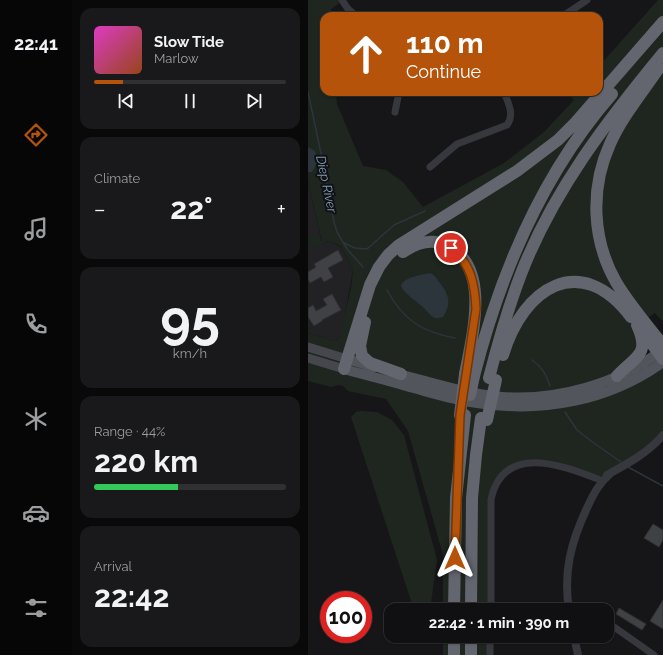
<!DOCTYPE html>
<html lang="en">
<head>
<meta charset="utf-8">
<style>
  :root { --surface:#101012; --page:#19191b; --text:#f1f3f6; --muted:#9c9d9f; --line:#303032; --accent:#b45309 }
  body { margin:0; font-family:Raleway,sans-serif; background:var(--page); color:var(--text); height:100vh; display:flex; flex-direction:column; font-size:15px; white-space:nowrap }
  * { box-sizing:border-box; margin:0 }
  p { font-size:13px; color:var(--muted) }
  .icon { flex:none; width:22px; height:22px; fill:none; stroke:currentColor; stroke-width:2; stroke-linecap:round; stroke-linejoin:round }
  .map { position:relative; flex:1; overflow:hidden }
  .sheet { display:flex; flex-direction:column; gap:8px; padding:8px; background:#09090a; width:236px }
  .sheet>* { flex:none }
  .banner { position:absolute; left:12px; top:12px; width:283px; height:84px; border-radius:12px; box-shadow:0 1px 3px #0004,0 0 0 1px var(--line); background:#b45309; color:#fff; overflow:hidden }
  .speed { position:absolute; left:12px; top:591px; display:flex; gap:8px; font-size:20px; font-weight:700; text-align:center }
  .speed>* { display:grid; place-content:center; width:52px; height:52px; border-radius:50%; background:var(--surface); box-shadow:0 1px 3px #0004,0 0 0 1px var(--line); line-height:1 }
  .speed .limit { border:6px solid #d22; background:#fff; color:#111 }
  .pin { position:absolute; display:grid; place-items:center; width:34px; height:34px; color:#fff; margin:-17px; border:2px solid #fff; border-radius:50%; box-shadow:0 1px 4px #0007 }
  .me { position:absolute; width:44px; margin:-22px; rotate:0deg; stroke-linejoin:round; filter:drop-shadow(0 0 3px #0008) }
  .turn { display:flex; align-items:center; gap:14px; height:84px; padding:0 20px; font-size:18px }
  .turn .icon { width:52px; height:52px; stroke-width:2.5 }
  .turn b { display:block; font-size:28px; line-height:34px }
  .big { font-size:30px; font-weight:700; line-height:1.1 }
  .sheet .widget { flex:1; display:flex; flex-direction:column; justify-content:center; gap:6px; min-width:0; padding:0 14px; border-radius:12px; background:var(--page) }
  .sheet .dial { align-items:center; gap:0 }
  .dial b { font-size:52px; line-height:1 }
  .song { display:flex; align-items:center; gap:12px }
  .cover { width:48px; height:48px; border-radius:6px; background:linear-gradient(135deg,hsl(310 70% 55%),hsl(20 70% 35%)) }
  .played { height:4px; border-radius:2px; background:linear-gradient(90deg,var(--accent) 15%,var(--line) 15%) }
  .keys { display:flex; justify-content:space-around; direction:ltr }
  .heat { display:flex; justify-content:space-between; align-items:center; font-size:22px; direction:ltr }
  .charge { height:6px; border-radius:3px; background:linear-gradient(90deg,#34c759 44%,var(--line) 0) }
  .trip { position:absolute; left:76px; top:603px; width:230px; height:40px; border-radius:12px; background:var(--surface); box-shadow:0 1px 3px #0004,0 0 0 1px var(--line); font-weight:700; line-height:40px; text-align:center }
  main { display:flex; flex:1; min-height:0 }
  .menu { display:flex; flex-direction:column; width:72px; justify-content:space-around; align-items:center; background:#060607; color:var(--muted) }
  .menu .icon { width:28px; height:28px }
  .menu .selected { color:var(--accent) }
  .menu b { font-size:18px; color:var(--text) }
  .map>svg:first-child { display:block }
</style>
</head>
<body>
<main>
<nav class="menu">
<b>22:41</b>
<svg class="icon selected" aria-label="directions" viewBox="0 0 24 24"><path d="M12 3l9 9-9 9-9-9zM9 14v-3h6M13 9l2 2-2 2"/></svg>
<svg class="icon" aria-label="music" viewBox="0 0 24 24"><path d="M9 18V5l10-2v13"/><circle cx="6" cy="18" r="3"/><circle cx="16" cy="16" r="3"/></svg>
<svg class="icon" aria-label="phone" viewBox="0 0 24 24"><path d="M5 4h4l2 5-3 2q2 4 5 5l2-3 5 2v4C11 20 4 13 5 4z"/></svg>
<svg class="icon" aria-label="climate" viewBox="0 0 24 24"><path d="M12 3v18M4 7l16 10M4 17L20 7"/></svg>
<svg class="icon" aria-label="car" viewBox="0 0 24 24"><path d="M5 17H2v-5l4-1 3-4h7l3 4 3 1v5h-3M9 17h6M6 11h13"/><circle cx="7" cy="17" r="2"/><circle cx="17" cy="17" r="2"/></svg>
<svg class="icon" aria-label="filters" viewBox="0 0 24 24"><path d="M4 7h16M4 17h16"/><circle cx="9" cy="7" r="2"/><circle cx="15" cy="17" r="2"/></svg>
</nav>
<section class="sheet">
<div class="widget">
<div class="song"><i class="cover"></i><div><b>Slow Tide</b><p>Marlow</p></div></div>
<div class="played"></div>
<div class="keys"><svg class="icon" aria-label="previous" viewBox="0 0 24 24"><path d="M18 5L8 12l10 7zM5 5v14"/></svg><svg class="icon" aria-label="pause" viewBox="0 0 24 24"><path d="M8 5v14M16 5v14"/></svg><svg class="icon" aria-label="next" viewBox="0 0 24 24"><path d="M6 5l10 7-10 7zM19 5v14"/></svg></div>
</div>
<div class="widget"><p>Climate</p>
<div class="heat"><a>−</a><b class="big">22°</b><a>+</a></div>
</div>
<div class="widget dial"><b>95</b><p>km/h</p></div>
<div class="widget"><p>Range · 44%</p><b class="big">220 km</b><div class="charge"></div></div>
<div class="widget"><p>Arrival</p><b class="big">22:42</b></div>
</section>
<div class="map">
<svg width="355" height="655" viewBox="0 0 355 655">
  <rect width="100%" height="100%" fill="#161618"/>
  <path fill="#222225" d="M 0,181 L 14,244 L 21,241 L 33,247 L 45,270 L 33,335 L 28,341 L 0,333 Z"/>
  <path fill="#1e261f" d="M 0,0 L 36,0 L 23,9 L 23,16 L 16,16 L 16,92 L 28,92 L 29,104 L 55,166 L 78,170 L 95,182 L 115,207 L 196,163 L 236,132 L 266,100 L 263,97 L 268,92 L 291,92 L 291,66 L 350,0 L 355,0 L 355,322 L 347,313 L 329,325 L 335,340 L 309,376 L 315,384 L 355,362 L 355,435 L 291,479 L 241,463 L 203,469 L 185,492 L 183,610 L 135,610 L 135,555 L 100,431 L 78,399 L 40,391 L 35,386 L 31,385 L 23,387 L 0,381 L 0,333 L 28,341 L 31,338 L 43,288 L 45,270 L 33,246 L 20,241 L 4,249 L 0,242 L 0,237 L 8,233 L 14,242 L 0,181 Z
    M 53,411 L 69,412 L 84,420 L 96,435 L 129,560 L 122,610 L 106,610 L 43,417 L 48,412 Z
    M 135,636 L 182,636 L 182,655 L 135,655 Z"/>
  <path fill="#2c353c" d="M 0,147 L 7,151 C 10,159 9,165 4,172 L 0,172 Z
    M 122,273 C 127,275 128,278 131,282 C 141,294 144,303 135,317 C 131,318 128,319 125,317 C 122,315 119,311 116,308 C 109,301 97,295 93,286 C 95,277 114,275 122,273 Z"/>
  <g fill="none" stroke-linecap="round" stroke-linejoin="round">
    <path stroke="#2c353c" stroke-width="1.5" d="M 0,92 L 18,177 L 26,222 L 29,232 L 39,249 L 55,267
      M 36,243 L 47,248 L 59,249 L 86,225 L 117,211
      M 79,290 C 95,320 114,332 147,338
      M 224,360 C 234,367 238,374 242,386
      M 257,412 L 269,430 L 283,441 L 313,462
      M 320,467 L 355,486"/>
  </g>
  <path fill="#404145" stroke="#303034" d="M 30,250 L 35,260 L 20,268 L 25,277 L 16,282 L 13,277 L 2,283 L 0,279 L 0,272 L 8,267 L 6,264 Z
    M 24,294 L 33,310 L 14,320 L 14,321 L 6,326 L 0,317 L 0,308 L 5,305 L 8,311 L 19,305 L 15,299 Z
    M 345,524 L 355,530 L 355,540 L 351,547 L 336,538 Z
    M 355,600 L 355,629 L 342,621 Z
    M 311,608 L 338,624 L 334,630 L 308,614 Z"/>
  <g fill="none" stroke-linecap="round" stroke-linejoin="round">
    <path stroke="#37383d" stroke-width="7" d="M 34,0 L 40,9 L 48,16
      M 255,16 L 279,0
      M 87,112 L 91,92
      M 122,167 L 149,144 L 199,125 C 207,114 200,103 196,92
      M 183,610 L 183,499 C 196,443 253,465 290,479
      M 299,622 L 346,655
      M 182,655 L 182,636"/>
    <path stroke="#37383d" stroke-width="8" d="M 299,475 C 319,464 340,453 355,435
      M 261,610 C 255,572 263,542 279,508 C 286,493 291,483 303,473
      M 266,636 L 270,655"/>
    <path stroke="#45474d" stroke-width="9" d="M 0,347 L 39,359
      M 0,358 L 36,369"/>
    <path stroke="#53555c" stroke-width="10" d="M 39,359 L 66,367
      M 36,369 C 57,375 78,380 98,386 C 121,392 145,400 169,403 C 234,413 301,401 355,362
      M 87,373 C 122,382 158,394 194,397 C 248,401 312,384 355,349"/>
    <path stroke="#63666e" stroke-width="12" d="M 351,68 C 334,93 314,117 302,144 C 282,188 284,240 308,282 C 321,304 339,325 355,345
      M 95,252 C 108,243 123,238 138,245 C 184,266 164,336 157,374
      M 57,322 L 52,346 L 54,356 L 62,363 L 93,374
      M 341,340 L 355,359
      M 195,355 C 215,288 272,250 323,317
      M 36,369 L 62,285 L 71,267 L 80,255 L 91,245 L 209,171 L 250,140 L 268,122 L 355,22
      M 166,376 C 192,274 234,174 304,94
      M 309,376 C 327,356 343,356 329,325
      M 181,378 C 190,343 200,308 213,274 C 245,191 299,121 355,53
      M 146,610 L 148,498 L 157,415
      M 163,610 L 164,498 L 168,455 L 173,418
      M 146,636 L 146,655
      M 163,655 L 163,636"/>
    <path stroke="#63666e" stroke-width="12" d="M 162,395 L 166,376
      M 152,415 L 157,374
      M 179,420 L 188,380"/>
  </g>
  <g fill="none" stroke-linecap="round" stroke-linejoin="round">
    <g stroke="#753606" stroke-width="10">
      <path id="route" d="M 143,248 C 163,263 167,285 168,309 L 152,415 L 147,558"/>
    </g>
    <use href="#route" stroke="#b45309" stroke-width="7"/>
  </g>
  <g text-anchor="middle" stroke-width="4" stroke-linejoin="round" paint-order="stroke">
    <g font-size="13" font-style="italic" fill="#7f9bb3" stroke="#111113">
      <text transform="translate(19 184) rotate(78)" y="5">Diep River</text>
    </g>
  </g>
</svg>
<div class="speed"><div class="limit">100</div></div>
<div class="pin" style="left:143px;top:248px;background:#d93025"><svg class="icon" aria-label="arrive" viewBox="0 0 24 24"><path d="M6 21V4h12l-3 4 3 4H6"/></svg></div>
<svg class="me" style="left:147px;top:558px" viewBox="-20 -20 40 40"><path d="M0-17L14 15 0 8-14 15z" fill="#b45309" stroke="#fff" stroke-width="4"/></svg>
<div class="trip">22:42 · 1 min · 390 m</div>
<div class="banner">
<div class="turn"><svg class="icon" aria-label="ahead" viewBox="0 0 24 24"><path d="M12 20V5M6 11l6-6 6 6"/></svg><div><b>110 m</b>Continue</div></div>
</div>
</div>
</main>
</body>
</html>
